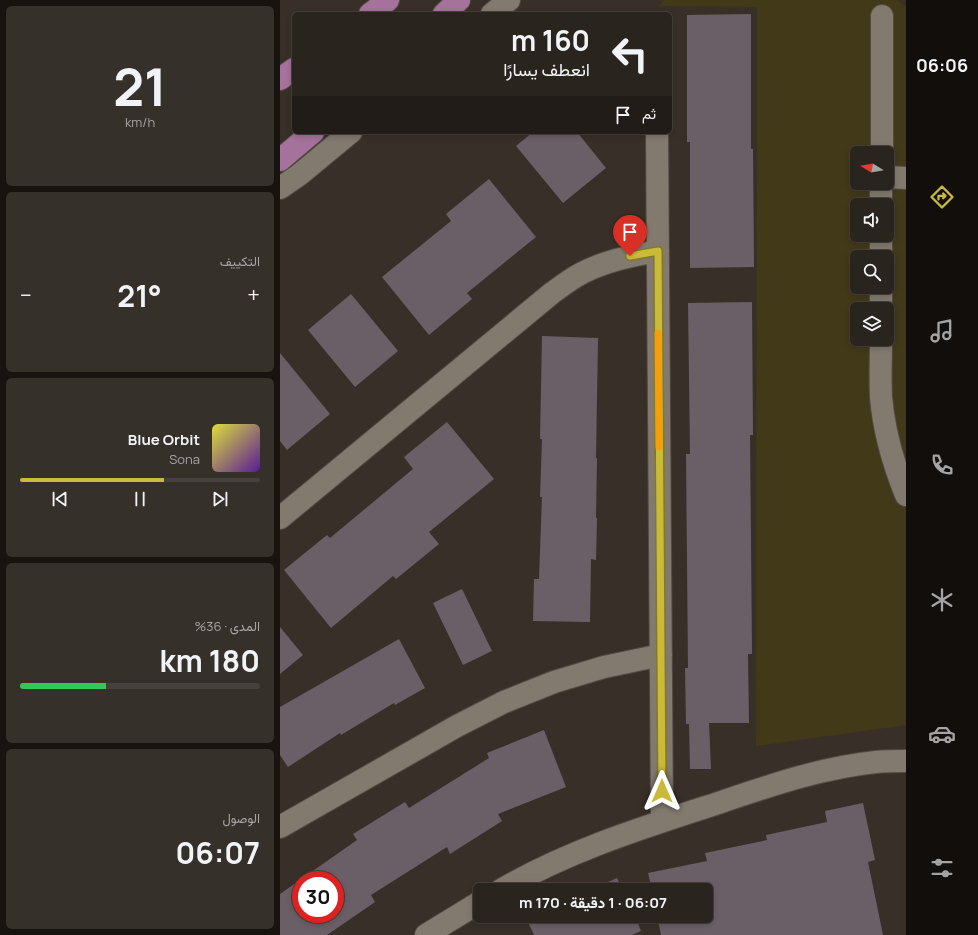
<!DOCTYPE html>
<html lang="ar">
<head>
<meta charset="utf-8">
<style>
  :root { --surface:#2a241e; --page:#36302b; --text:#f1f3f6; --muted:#a5a4a4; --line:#46413c; --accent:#caba3a }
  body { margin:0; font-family:Manrope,Vazirmatn,sans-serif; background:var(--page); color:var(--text); direction:rtl; height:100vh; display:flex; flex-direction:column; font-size:15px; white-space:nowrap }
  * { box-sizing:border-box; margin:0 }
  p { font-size:13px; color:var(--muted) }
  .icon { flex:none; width:22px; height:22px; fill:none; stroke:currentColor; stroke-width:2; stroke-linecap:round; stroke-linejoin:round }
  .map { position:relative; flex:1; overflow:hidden; direction:ltr }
  .drawer { display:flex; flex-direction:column; gap:6px; padding:6px; background:#171410; width:280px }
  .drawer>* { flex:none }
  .hud { position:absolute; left:12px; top:12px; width:380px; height:122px; border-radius:6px; box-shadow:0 2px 6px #0003,0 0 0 1px var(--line); direction:rtl; background:#2a241e; color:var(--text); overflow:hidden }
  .needle { width:26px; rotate:281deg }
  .fabs { position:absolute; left:570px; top:146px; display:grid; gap:8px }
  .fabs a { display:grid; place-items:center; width:44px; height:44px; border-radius:6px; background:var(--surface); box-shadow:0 2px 6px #0003,0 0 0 1px var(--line); font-size:20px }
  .speed { position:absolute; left:12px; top:871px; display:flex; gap:8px; font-size:20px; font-weight:700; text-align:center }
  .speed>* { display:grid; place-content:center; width:52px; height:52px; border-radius:50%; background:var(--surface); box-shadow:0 2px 6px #0003,0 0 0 1px var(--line); line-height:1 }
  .speed .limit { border:6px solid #d22; background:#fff; color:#111 }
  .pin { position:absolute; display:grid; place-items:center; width:34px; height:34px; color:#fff; margin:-41px -17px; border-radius:50% 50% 50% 0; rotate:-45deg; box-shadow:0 0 4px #0007 }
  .pin .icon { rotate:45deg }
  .me { position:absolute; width:44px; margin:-22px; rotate:0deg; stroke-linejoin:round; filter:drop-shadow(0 0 3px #0008) }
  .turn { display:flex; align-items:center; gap:14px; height:84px; padding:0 16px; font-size:18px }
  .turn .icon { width:52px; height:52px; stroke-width:2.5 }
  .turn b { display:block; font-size:28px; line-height:34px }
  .then { display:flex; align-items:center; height:38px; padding:0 16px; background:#0003; gap:8px; font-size:15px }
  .big { font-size:30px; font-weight:700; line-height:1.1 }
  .drawer .tile { flex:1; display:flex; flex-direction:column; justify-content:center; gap:6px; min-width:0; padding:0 14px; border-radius:6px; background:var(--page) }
  .drawer .dial { align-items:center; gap:0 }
  .dial b { font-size:52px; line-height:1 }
  .song { display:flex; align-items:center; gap:12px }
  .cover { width:48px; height:48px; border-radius:6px; background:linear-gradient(135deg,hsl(60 70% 55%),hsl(270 70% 35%)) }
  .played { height:4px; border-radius:2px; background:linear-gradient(90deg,var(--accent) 60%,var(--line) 60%) }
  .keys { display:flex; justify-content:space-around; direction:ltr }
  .heat { display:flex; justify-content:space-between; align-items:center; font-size:22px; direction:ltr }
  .charge { height:6px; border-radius:3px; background:linear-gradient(90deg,#34c759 36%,var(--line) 0) }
  .trip { position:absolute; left:193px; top:883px; width:240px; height:40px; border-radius:6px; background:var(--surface); box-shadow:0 2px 6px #0003,0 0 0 1px var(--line); font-weight:700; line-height:40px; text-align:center; direction:rtl }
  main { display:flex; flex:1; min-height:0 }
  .dock { display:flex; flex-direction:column; width:72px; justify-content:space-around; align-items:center; background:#110e0c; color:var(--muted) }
  .dock .icon { width:28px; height:28px }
  .dock .current { color:var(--accent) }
  .dock b { font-size:18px; color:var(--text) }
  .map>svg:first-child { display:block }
</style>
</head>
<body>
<main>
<nav class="dock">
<b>06:06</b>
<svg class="icon current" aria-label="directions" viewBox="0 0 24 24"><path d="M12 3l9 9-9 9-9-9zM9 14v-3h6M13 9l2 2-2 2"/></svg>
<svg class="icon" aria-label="music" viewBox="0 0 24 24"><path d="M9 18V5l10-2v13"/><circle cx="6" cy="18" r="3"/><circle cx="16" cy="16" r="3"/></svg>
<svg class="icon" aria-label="phone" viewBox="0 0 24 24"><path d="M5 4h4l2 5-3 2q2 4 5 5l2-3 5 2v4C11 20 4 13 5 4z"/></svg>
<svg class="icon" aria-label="climate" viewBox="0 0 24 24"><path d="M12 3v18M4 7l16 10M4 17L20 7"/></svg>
<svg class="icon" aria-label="car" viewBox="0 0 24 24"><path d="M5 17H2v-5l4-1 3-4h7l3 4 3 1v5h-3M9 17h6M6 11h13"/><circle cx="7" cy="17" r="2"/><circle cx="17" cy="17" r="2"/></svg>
<svg class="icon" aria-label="filters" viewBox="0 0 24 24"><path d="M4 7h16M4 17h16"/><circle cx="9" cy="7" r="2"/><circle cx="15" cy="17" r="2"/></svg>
</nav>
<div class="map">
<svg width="626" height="935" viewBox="0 0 626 935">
  <rect width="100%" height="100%" fill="#383028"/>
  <path fill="#423919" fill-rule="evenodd" d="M 385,0 L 617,0 L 626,7 L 626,725 L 476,746 L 477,7 L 379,6 ZM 577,153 L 607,153 L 607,183 L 577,183 ZM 577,205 L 607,205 L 607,235 L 577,235 ZM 577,257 L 607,257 L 607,287 L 577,287 ZM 577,309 L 607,309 L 607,339 L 577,339 Z"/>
  <path fill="#6a5f66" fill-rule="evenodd" d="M 471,14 L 471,149 L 473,149 L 474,267 L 410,268 L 410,142 L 407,142 L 407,15 Z
    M 253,132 L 297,132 L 326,168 L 283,203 L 236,146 Z
    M 209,179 L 256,237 L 187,293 L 192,299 L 149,335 L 102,277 L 171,221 L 166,214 Z
    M 71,294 L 118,351 L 75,387 L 28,330 Z
    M 472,302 L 473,435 L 470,435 L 472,654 L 468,654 L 469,723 L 429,723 L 431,769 L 410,769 L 409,724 L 406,724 L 405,668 L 408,668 L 406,454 L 410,454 L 408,303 Z
    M 262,336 L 318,338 L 316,458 L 317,458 L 316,518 L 317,518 L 316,560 L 311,559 L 310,622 L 253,621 L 254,579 L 259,579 L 262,497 L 260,497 L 262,439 L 260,439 Z
    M 0,353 L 50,414 L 7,450 L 0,441 Z
    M 167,422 L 214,479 L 149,532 L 159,544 L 116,579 L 113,576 L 51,628 L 4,570 L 47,535 L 50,538 L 133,469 L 124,457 Z
    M 182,589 L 212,651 L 183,665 L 153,603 Z
    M 0,627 L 23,655 L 0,674 Z
    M 119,639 L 145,688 L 115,705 L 114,703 L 61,735 L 60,733 L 8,767 L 0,755 L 0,707 Z
    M 264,730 L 286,787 L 218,814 L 222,821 L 170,854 L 167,847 L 91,895 L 95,902 L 47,935 L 0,935 L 0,894 L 77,840 L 73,834 L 125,802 L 129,808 L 209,758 L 207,753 ZM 21,880 L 55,880 L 55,914 L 21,914 Z
    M 583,803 L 595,860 L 588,862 L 603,935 L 381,935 L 377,916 L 426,916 L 426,890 L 372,890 L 368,873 L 427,861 L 425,853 L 487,840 L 486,835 L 547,822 L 545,811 Z
    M 337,878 L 343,890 L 310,890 Z
    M 254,916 L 355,916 L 361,931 L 352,935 L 254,935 L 247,920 Z"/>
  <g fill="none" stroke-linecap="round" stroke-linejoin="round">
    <g stroke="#534b44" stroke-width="24">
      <path id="minor" d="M 212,14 L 229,0
        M 377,132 L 382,821
        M 602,153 L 602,16
        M 607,177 L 626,178
        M 601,183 L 601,205
        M 0,188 L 19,175 L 71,132
        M 601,235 L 601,257
        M 601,287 L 601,309
        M 601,339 C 601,358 600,378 601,397 C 604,432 613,463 626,495
        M 0,518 L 272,293 C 279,288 287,282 295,277 C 320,262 349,256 378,251
        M 0,827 L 177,726 L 224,702 L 274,682 L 324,667 L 381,655
        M 221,890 C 286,852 358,829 429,806 C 483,788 538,768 596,762 C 606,761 616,761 626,761
        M 146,935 L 200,902"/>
    </g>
    <g stroke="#534b44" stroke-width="24">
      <path id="major" d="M 90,14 L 108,0
        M 164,14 L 179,0
        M 0,79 L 14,69
        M 0,160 L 33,132"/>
    </g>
    <use href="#minor" stroke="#82796f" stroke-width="22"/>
    <use href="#major" stroke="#a4729b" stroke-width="22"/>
  </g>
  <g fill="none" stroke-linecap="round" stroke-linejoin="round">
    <g stroke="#837926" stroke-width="10">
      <path id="route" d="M 350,256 L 378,251 L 382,791"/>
    </g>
    <use href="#route" stroke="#caba3a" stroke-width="7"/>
    <path stroke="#f59e0b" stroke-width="7" d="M 378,333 L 379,447"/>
  </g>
</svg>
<div class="fabs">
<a><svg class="needle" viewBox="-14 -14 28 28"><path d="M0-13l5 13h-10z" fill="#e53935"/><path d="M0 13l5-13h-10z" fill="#a5a4a4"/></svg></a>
<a><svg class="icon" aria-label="sound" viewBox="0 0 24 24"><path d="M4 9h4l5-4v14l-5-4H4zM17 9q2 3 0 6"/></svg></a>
<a><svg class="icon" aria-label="search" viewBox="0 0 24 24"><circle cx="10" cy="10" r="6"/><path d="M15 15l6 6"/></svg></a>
<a><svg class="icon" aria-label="layers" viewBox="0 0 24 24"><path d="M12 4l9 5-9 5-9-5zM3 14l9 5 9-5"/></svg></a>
</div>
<div class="speed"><div class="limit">30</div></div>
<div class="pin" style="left:350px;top:256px;background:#d93025"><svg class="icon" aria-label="arrive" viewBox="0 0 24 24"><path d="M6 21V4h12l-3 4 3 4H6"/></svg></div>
<svg class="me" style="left:382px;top:791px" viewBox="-20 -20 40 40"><path d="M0-17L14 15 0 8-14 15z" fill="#caba3a" stroke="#fff" stroke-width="4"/></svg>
<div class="trip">06:07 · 1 دقيقة · 170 m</div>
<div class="hud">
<div class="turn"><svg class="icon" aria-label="left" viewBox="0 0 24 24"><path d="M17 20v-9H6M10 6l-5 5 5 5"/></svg><div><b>160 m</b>انعطف يسارًا</div></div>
<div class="then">ثم<svg class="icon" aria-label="arrive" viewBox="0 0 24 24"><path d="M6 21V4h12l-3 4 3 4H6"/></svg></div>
</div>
</div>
<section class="drawer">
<div class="tile dial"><b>21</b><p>km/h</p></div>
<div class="tile"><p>التكييف</p>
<div class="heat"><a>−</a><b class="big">21°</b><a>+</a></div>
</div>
<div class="tile">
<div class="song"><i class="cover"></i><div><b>Blue Orbit</b><p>Sona</p></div></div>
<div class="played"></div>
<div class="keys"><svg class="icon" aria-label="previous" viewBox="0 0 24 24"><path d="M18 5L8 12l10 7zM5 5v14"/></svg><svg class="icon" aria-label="pause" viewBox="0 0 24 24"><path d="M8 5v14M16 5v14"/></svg><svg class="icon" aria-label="next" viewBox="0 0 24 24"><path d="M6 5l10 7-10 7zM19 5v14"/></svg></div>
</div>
<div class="tile"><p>المدى · 36%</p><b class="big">180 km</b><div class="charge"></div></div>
<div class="tile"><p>الوصول</p><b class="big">06:07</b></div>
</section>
</main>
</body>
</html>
